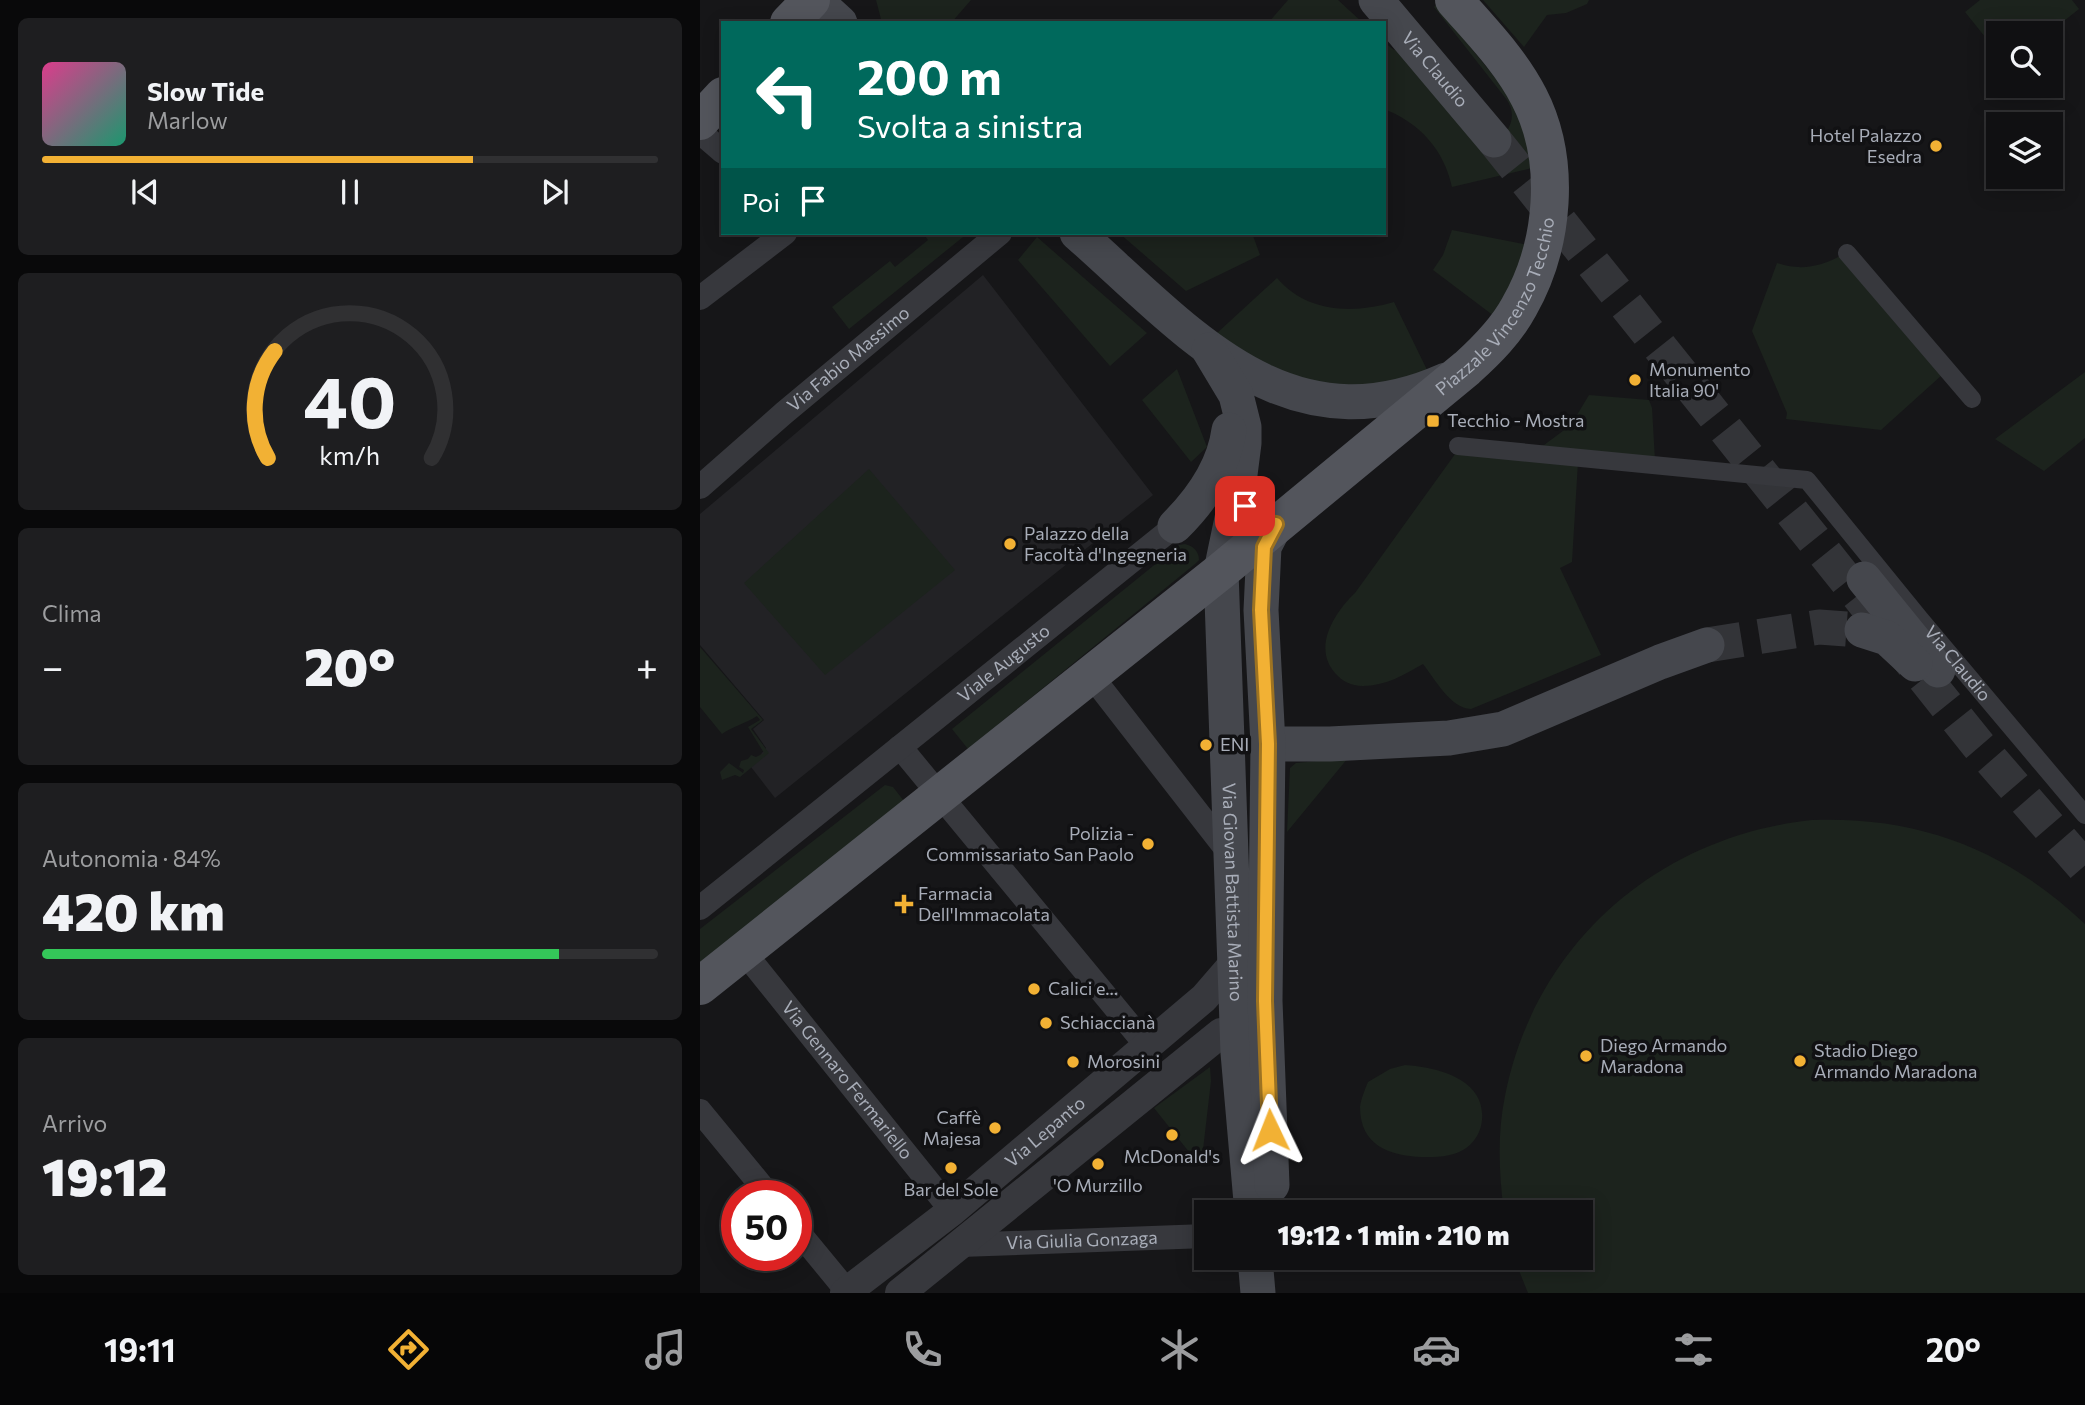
<!DOCTYPE html>
<html lang="it">
<head>
<meta charset="utf-8">
<style>
  :root { --surface:#101012; --page:#1e1e20; --text:#f1f3f6; --muted:#9c9d9f; --line:#303032; --accent:#f2b134 }
  body { margin:0; font-family:Commissioner,sans-serif; background:var(--page); color:var(--text); height:100vh; display:flex; flex-direction:column; font-size:26px; white-space:nowrap }
  * { box-sizing:border-box; margin:0 }
  p { font-size:23px; color:var(--muted) }
  .icon { flex:none; width:38px; height:38px; fill:none; stroke:currentColor; stroke-width:2; stroke-linecap:round; stroke-linejoin:round }
  .map { position:relative; flex:1; overflow:hidden }
  .side { display:flex; flex-direction:column; gap:18px; padding:18px; background:#09090a; width:700px }
  .side>* { flex:none }
  .hud { position:absolute; left:21px; top:21px; width:665px; height:214px; border-radius:0px; box-shadow:0 4px 18px #0003,0 0 0 2px var(--line); background:#00695c; color:#fff; overflow:hidden }
  .buttons { position:absolute; left:1286px; top:21px; display:grid; gap:14px }
  .buttons a { display:grid; place-items:center; width:77px; height:77px; border-radius:0px; background:var(--surface); box-shadow:0 4px 18px #0003,0 0 0 2px var(--line); font-size:35px }
  .speed { position:absolute; left:21px; top:1180px; display:flex; gap:14px; font-size:35px; font-weight:700; text-align:center }
  .speed>* { display:grid; place-content:center; width:91px; height:91px; border-radius:50%; background:var(--surface); box-shadow:0 4px 18px #0003,0 0 0 2px var(--line); line-height:1 }
  .speed .limit { border:10px solid #d22; background:#fff; color:#111 }
  .pin { position:absolute; display:grid; place-items:center; width:60px; height:60px; color:#fff; margin:-30px; border-radius:14px; box-shadow:0 4px 10px #0006 }
  .me { position:absolute; width:77px; margin:-38px; rotate:358deg; stroke-linejoin:round; filter:drop-shadow(0 0 5px #0008) }
  .turn { display:flex; align-items:center; gap:24px; height:147px; padding:0 21px; font-size:32px }
  .turn .icon { width:91px; height:91px; stroke-width:2.5 }
  .turn b { display:block; font-size:49px; line-height:60px }
  .then { display:flex; align-items:center; height:66px; padding:0 21px; background:#0003; gap:14px; font-size:26px }
  .big { font-size:52px; font-weight:800; line-height:1.1 }
  .side .tile { flex:1; display:flex; flex-direction:column; justify-content:center; gap:10px; min-width:0; padding:0 24px; border-radius:10px; background:var(--page) }
  .side .dial { align-items:center; gap:0 }
  .dial svg { height:182px; overflow:visible; fill:none; stroke:var(--line); stroke-width:7; stroke-linecap:round; text-anchor:middle }
  .dial text { fill:var(--text); stroke:none }
  .song { display:flex; align-items:center; gap:21px }
  .cover { width:84px; height:84px; border-radius:10px; background:linear-gradient(135deg,hsl(330 70% 55%),hsl(160 70% 35%)) }
  .played { height:7px; border-radius:4px; background:linear-gradient(90deg,var(--accent) 70%,var(--line) 70%) }
  .keys { display:flex; justify-content:space-around; direction:ltr }
  .heat { display:flex; justify-content:space-between; align-items:center; font-size:38px; direction:ltr }
  .charge { height:10px; border-radius:5px; background:linear-gradient(90deg,#34c759 84%,var(--line) 0) }
  .trip { position:absolute; left:494px; top:1200px; width:399px; height:70px; border-radius:0px; background:var(--surface); box-shadow:0 4px 18px #0003,0 0 0 2px var(--line); font-weight:800; line-height:70px; text-align:center }
  .tab-bar { display:flex; height:112px; justify-content:space-around; align-items:center; background:#060607; color:var(--muted) }
  .tab-bar .icon { width:49px; height:49px }
  .tab-bar .on { color:var(--accent) }
  .tab-bar b { font-size:32px; color:var(--text) }
  main { display:flex; flex:1; min-height:0 }
  .map>svg:first-child { display:block }
</style>
</head>
<body>
<main>
<section class="side">
<div class="tile">
<div class="song"><i class="cover"></i><div><b>Slow Tide</b><p>Marlow</p></div></div>
<div class="played"></div>
<div class="keys"><svg class="icon" aria-label="previous" viewBox="0 0 24 24"><path d="M18 5L8 12l10 7zM5 5v14"/></svg><svg class="icon" aria-label="pause" viewBox="0 0 24 24"><path d="M8 5v14M16 5v14"/></svg><svg class="icon" aria-label="next" viewBox="0 0 24 24"><path d="M6 5l10 7-10 7zM19 5v14"/></svg></div>
</div>
<div class="tile dial"><svg viewBox="0 0 100 80">
<path d="M14 69A42 42 0 1 1 86 69"/>
<path d="M14 69A42 42 0 0 1 17 22" stroke="#f2b134"/>
<text x="50" y="56" font-size="32" font-weight="700">40</text>
<text x="50" y="72" font-size="11">km/h</text>
</svg></div>
<div class="tile"><p>Clima</p>
<div class="heat"><a>−</a><b class="big">20°</b><a>+</a></div>
</div>
<div class="tile"><p>Autonomia · 84%</p><b class="big">420 km</b><div class="charge"></div></div>
<div class="tile"><p>Arrivo</p><b class="big">19:12</b></div>
</section>
<div class="map">
<svg width="1385" height="1293" viewBox="0 0 1385 1293">
  <rect width="100%" height="100%" fill="#161618"/>
  <path fill="#222225" d="M 283,275 L 453,495 L 75,798 L 51,767 L 66,748 L 53,729 L 64,720 L 0,645 L 0,514 Z"/>
  <path fill="#1c231d" d="M 176,0 L 271,0 L 251,23 L 182,23 Z
    M 588,0 L 638,0 L 663,23 L 568,23 Z
    M 783,0 L 889,0 L 887,4 L 866,13 L 847,15 L 824,47 Z
    M 1280,0 L 1372,0 L 1379,9 L 1349,33 L 1298,33 L 1298,53 L 1265,12 Z
    M 736,5 L 819,107 L 837,167 L 752,187 C 744,150 720,123 684,109 L 684,42 L 694,50 L 697,48 L 807,131 C 813,121 814,111 807,100 L 734,7 Z
    M 752,230 L 833,246 L 798,319 L 733,270 L 743,255 Z
    M 223,233 L 268,233 L 149,329 L 132,307 L 190,261 L 195,267 L 228,240 Z
    M 419,233 L 552,233 L 560,255 L 486,291 Z
    M 337,237 L 447,333 L 410,366 L 318,260 Z
    M 1142,255 L 1242,375 L 1181,430 L 1086,419 L 1087,413 L 1052,331 L 1077,263 C 1101,271 1120,267 1142,255 Z
    M 577,278 C 607,313 653,314 694,302 L 729,374 L 665,391 L 584,379 L 516,334 Z
    M 477,369 L 507,447 L 491,462 L 442,400 Z
    M 1385,372 L 1385,438 L 1344,471 L 1295,439 Z
    M 889,395 L 949,400 L 952,408 L 955,460 L 832,449 L 844,445 L 871,425 Z
    M 758,450 L 878,462 L 872,562 L 860,568 L 901,655 L 771,709 C 750,708 735,679 723,664 C 704,675 685,686 663,686 C 651,686 642,681 635,673 C 612,647 635,612 655,593 Z
    M 169,469 L 255,570 L 125,675 L 44,583 Z
    M 485,544 C 493,546 499,551 499,560 L 495,564 L 268,749 L 252,729 L 479,545 Z
    M 0,647 L 63,720 L 51,729 L 69,753 L 40,777 L 35,775 L 22,780 L 20,772 L 29,763 L 43,773 L 44,770 L 39,767 L 41,761 L 48,759 L 51,755 L 56,757 L 64,753 L 48,727 L 60,720 L 57,716 C 45,724 33,726 22,734 L 0,707 Z
    M 648,758 L 587,832 L 590,768 L 596,763 Z
    M 185,785 L 193,787 L 204,801 L 0,963 L 0,929 Z
    M 1112,820 C 1220,816 1307,850 1385,924 L 1385,1293 L 828,1293 L 814,1258 L 880,1258 L 880,1213 L 804,1213 C 799,1174 797,1134 805,1096 C 835,943 959,836 1112,820 Z
    M 705,1065 C 737,1067 786,1079 782,1120 C 781,1132 774,1144 763,1150 C 752,1157 735,1157 722,1157 C 689,1156 660,1145 660,1107 C 661,1099 665,1089 668,1082 L 690,1069 Z
    M 510,1067 L 511,1081 L 501,1167 L 454,1108 Z"/>
  <g fill="none" stroke-linecap="round" stroke-linejoin="round">
    <path stroke="#333438" stroke-width="35" stroke-dasharray="35 18" stroke-linecap="butt" d="M 794,140 L 1279,746 L 1385,868
      M 1007,645 L 1119,627 L 1162,630"/>
    <g stroke="#37383d" stroke-width="18">
      <path d="M 1147,253 L 1272,399"/>
      <path id="s1" d="M 758,446 L 1107,480 L 1220,619 L 1385,815"/>
    </g>
    <g stroke="#37383d" stroke-width="24">
      <path d="M 0,132 L 23,152"/>
      <path d="M 0,298 L 85,233"/>
      <path id="s2" d="M 0,487 L 84,413 L 300,233"/>
      <path d="M 390,674 L 530,854"/>
      <path d="M 200,747 L 447,1046"/>
      <path id="s3" d="M 0,908 L 475,526"/>
      <path id="s4" d="M 43,951 L 252,1211"/>
      <path d="M 0,1111 L 69,1195"/>
      <path d="M 96,1229 L 147,1291"/>
      <path id="s5" d="M 260,1245 L 506,1236"/>
    </g>
    <g stroke="#37383d" stroke-width="30">
      <path id="s6" d="M 145,1293 L 252,1211 L 504,998 L 536,961"/>
      <path d="M 200,1293 L 521,1033 L 536,1037 L 538,1053"/>
    </g>
    <g stroke="#45474d" stroke-width="35">
      <path d="M 115,0 L 140,23"/>
      <path id="s7" d="M 676,0 L 794,140"/>
      <path d="M 377,233 C 487,330 585,452 746,380"/>
      <path id="s8" d="M 509,350 L 536,395 L 544,427 L 544,443 L 538,490 L 521,571 L 538,1053 L 552,1213"/>
      <path d="M 475,526 C 502,499 524,468 529,430"/>
      <path d="M 1164,579 L 1238,670"/>
      <path d="M 1162,630 L 1187,638 L 1215,664"/>
      <path d="M 568,744 L 630,744 L 749,738 L 803,729 L 960,662 L 1007,645"/>
      <path d="M 572,1185 L 565,1001 L 568,744 L 561,610 L 564,547 L 576,524"/>
      <path d="M 555,1258 L 558,1293"/>
    </g>
    <g stroke="#53555c" stroke-width="38">
      <path d="M 89,23 L 111,0"/>
      <path d="M 0,121 L 23,96"/>
      <path id="s9" d="M 0,986 L 521,571 L 767,368 C 787,350 806,331 819,307 C 854,246 862,161 829,97 C 810,60 781,31 754,0"/>
    </g>
  </g>
  <g fill="none" stroke-linecap="round" stroke-linejoin="round">
    <g stroke="#9d7322" stroke-width="18">
      <path id="route" d="M 545,506 L 558,522 L 576,524 L 564,547 L 561,610 L 568,744 L 565,1001 L 570,1130"/>
    </g>
    <use href="#route" stroke="#f2b134" stroke-width="12"/>
  </g>
  <g fill="#f2b134" stroke="#111113" stroke-width="2.5">
    <circle cx="1236" cy="146" r="7"/>
    <circle cx="935" cy="380" r="7"/>
    <rect x="726" y="414" width="14" height="14" rx="3.5"/>
    <circle cx="310" cy="544" r="7"/>
    <circle cx="506" cy="745" r="7"/>
    <circle cx="448" cy="844" r="7"/>
    <path d="M200.5 893.5h7v7h7v7h-7v7h-7v-7h-7v-7h7z"/>
    <circle cx="334" cy="989" r="7"/>
    <circle cx="346" cy="1023" r="7"/>
    <circle cx="886" cy="1056" r="7"/>
    <circle cx="1100" cy="1061" r="7"/>
    <circle cx="373" cy="1062" r="7"/>
    <circle cx="295" cy="1128" r="7"/>
    <circle cx="472" cy="1135" r="7"/>
    <circle cx="398" cy="1164" r="7"/>
    <circle cx="251" cy="1168" r="7"/>
  </g>
  <g text-anchor="middle" stroke-width="7" stroke-linejoin="round" paint-order="stroke">
    <g font-size="18" fill="#a8adb8" stroke="#111113">
      <text dy="6" stroke="none"><textPath href="#s7" startOffset="91">Via Claudio</textPath></text>
      <text dy="6" stroke="none"><textPath href="#s9" startOffset="1054">Piazzale Vincenzo Tecchio</textPath></text>
      <text dy="6" stroke="none"><textPath href="#s2" startOffset="196">Via Fabio Massimo</textPath></text>
      <text dy="6" stroke="none"><textPath href="#s3" startOffset="390">Viale Augusto</textPath></text>
      <text dy="6" stroke="none"><textPath href="#s1" startOffset="588">Via Claudio</textPath></text>
      <text dy="6" stroke="none"><textPath href="#s8" startOffset="553">Via Giovan Battista Marino</textPath></text>
      <text dy="6" stroke="none"><textPath href="#s4" startOffset="166">Via Gennaro Fermariello</textPath></text>
      <text dy="6" stroke="none"><textPath href="#s6" startOffset="257">Via Lepanto</textPath></text>
      <text dy="6" stroke="none"><textPath href="#s5" startOffset="122">Via Giulia Gonzaga</textPath></text>
    </g>
    <g font-size="18" fill="#a8adb8" stroke="#111113" text-anchor="start">
      <text x="1222" y="142" text-anchor="end">Hotel Palazzo<tspan x="1222" dy="21">Esedra</tspan></text>
      <text x="949" y="376">Monumento<tspan x="949" dy="21">Italia 90'</tspan></text>
      <text x="747" y="427">Tecchio - Mostra</text>
      <text x="324" y="540">Palazzo della<tspan x="324" dy="21">Facoltà d'Ingegneria</tspan></text>
      <text x="520" y="751">ENI</text>
      <text x="434" y="840" text-anchor="end">Polizia -<tspan x="434" dy="21">Commissariato San Paolo</tspan></text>
      <text x="218" y="900">Farmacia<tspan x="218" dy="21">Dell'Immacolata</tspan></text>
      <text x="348" y="995">Calici e...</text>
      <text x="360" y="1029">Schiaccianà</text>
      <text x="900" y="1052">Diego Armando<tspan x="900" dy="21">Maradona</tspan></text>
      <text x="1114" y="1057">Stadio Diego<tspan x="1114" dy="21">Armando Maradona</tspan></text>
      <text x="387" y="1068">Morosini</text>
      <text x="281" y="1124" text-anchor="end">Caffè<tspan x="281" dy="21">Majesa</tspan></text>
      <text x="472" y="1163" text-anchor="middle">McDonald's</text>
      <text x="398" y="1192" text-anchor="middle">'O Murzillo</text>
      <text x="251" y="1196" text-anchor="middle">Bar del Sole</text>
    </g>
  </g>
</svg>
<div class="buttons">
<a><svg class="icon" aria-label="search" viewBox="0 0 24 24"><circle cx="10" cy="10" r="6"/><path d="M15 15l6 6"/></svg></a>
<a><svg class="icon" aria-label="layers" viewBox="0 0 24 24"><path d="M12 4l9 5-9 5-9-5zM3 14l9 5 9-5"/></svg></a>
</div>
<div class="speed"><div class="limit">50</div></div>
<div class="pin" style="left:545px;top:506px;background:#d93025"><svg class="icon" aria-label="arrive" viewBox="0 0 24 24"><path d="M6 21V4h12l-3 4 3 4H6"/></svg></div>
<svg class="me" style="left:570px;top:1130px" viewBox="-20 -20 40 40"><path d="M0-17L14 15 0 8-14 15z" fill="#f2b134" stroke="#fff" stroke-width="4"/></svg>
<div class="trip">19:12 · 1 min · 210 m</div>
<div class="hud">
<div class="turn"><svg class="icon" aria-label="left" viewBox="0 0 24 24"><path d="M17 20v-9H6M10 6l-5 5 5 5"/></svg><div><b>200 m</b>Svolta a sinistra</div></div>
<div class="then">Poi<svg class="icon" aria-label="arrive" viewBox="0 0 24 24"><path d="M6 21V4h12l-3 4 3 4H6"/></svg></div>
</div>
</div>
</main>
<nav class="tab-bar">
<b>19:11</b>
<svg class="icon on" aria-label="directions" viewBox="0 0 24 24"><path d="M12 3l9 9-9 9-9-9zM9 14v-3h6M13 9l2 2-2 2"/></svg>
<svg class="icon" aria-label="music" viewBox="0 0 24 24"><path d="M9 18V5l10-2v13"/><circle cx="6" cy="18" r="3"/><circle cx="16" cy="16" r="3"/></svg>
<svg class="icon" aria-label="phone" viewBox="0 0 24 24"><path d="M5 4h4l2 5-3 2q2 4 5 5l2-3 5 2v4C11 20 4 13 5 4z"/></svg>
<svg class="icon" aria-label="climate" viewBox="0 0 24 24"><path d="M12 3v18M4 7l16 10M4 17L20 7"/></svg>
<svg class="icon" aria-label="car" viewBox="0 0 24 24"><path d="M5 17H2v-5l4-1 3-4h7l3 4 3 1v5h-3M9 17h6M6 11h13"/><circle cx="7" cy="17" r="2"/><circle cx="17" cy="17" r="2"/></svg>
<svg class="icon" aria-label="filters" viewBox="0 0 24 24"><path d="M4 7h16M4 17h16"/><circle cx="9" cy="7" r="2"/><circle cx="15" cy="17" r="2"/></svg>
<b>20°</b>
</nav>
</body>
</html>
